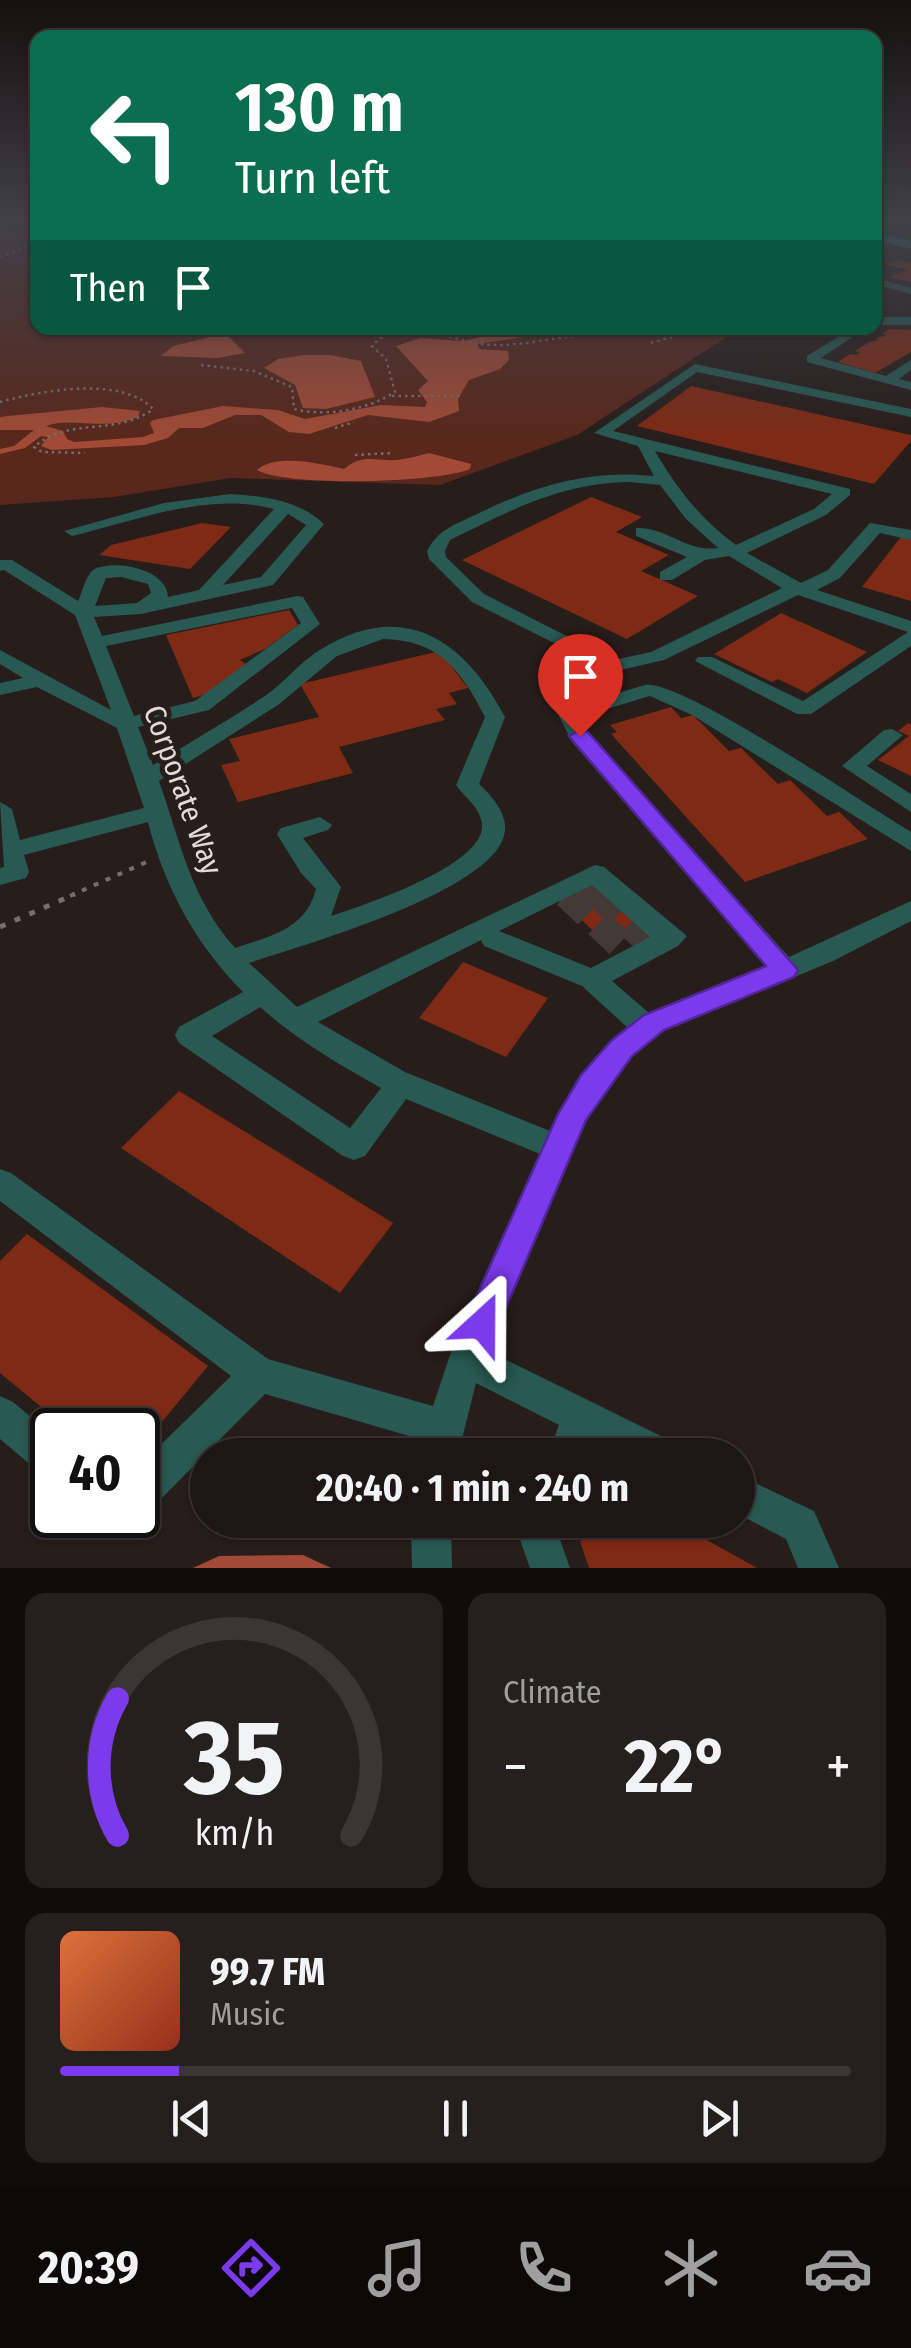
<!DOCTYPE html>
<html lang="en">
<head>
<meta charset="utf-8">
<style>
  :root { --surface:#1d1614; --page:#251f1d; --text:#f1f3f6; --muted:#a09fa0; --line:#3b3534; --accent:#7c3aed }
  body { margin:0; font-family:"Fira Sans Condensed",sans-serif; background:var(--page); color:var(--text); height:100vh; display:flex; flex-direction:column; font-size:38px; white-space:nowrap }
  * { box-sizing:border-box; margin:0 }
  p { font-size:32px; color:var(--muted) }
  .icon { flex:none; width:55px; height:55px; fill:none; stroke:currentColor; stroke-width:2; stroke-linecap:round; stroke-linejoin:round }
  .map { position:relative; height:1568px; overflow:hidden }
  .sheet { display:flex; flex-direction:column; gap:25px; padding:25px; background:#100c0b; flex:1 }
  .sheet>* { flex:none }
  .top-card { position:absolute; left:30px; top:30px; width:852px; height:305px; border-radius:20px; box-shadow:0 2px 8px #0004,0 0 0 2px var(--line); background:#0b6e4f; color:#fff; overflow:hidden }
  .speed { position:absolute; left:30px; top:1408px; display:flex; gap:20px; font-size:50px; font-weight:700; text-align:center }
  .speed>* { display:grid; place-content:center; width:130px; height:130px; border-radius:50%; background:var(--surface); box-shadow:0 2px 8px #0004,0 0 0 2px var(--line); line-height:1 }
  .speed .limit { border:5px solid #111; border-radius:15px; background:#fff; color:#111 }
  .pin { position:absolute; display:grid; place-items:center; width:85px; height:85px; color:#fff; margin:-102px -42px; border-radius:50% 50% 50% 0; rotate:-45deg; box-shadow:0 0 10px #0007 }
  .pin .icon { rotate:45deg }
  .me { position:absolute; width:110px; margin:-55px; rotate:24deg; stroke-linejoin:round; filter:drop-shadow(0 0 8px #0008) }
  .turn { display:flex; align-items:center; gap:35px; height:210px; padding:0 40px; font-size:45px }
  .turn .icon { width:130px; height:130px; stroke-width:2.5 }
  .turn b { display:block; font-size:70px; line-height:85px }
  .then { display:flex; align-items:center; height:95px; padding:0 40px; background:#0003; gap:20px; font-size:38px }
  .big { font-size:75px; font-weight:700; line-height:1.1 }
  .sheet .widget { flex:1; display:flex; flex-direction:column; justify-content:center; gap:15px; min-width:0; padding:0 35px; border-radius:20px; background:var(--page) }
  .sheet .dial { align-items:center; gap:0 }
  .dial svg { height:260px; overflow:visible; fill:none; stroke:var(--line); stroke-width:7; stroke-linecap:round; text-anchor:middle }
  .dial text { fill:var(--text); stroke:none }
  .song { display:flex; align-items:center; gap:30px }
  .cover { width:120px; height:120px; border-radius:15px; background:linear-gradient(135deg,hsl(20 70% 55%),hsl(10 70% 35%)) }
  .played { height:10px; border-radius:5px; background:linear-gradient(90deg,var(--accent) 15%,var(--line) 15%) }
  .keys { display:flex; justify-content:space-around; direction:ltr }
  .heat { display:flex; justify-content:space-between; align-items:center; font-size:55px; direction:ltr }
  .sheet .tiles { flex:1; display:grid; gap:25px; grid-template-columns:1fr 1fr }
  .widget:last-child { grid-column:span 2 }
  .trip { position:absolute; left:190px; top:1438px; width:565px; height:100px; border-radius:50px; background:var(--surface); box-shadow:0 2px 8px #0004,0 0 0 2px var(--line); font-weight:700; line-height:100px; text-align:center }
  .tabs { display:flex; height:160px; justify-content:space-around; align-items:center; background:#0c0908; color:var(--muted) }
  .tabs .icon { width:70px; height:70px }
  .tabs .current { color:var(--accent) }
  .tabs b { font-size:45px; color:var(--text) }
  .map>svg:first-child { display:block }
</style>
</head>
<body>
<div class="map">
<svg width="911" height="1568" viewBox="0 0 911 1568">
  <rect width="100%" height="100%" fill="#271d1a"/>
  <path fill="#59271b" d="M 4,231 L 37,238 L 38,328 L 749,328 L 725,338 L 577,435 L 440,485 L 230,478 L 114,497 L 0,505 L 0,233 Z"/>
  <path fill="#a24a35" d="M 519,328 L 543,328 L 524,337 L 478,344 L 479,349 L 508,351 L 509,360 L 500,369 L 469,380 L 458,399 L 459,411 L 429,422 L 368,415 L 309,434 L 289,432 L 261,415 L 235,415 L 203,428 L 179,428 L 168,438 L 144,445 L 52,450 L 41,446 L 48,437 L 41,436 L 25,448 L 0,454 L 0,449 L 14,446 L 34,430 L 0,430 L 0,417 L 8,416 L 102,407 L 140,411 L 138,417 C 104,432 73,416 46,426 L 63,431 L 67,439 L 74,442 L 143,437 L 154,433 L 150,423 L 153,420 L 223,406 L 278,410 L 305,419 L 381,405 L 425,407 L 427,402 L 418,390 L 428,381 L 396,346 L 420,338 L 463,341 Z
    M 219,335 L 228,336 L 245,353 L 218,358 L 161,356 L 173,346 Z
    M 303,355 L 331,355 L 361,361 L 375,397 L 326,409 L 303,408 L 295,385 L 264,368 L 278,359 Z
    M 429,453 L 471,464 L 470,469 C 437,483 286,487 257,470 C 277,453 320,464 344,469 C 365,451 379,464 403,459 C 411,458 420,455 429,453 Z
    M 303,1555 L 331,1568 L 193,1568 L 219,1556 Z"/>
  <path fill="#7f2a15" d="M 898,260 L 911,263 L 911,282 L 889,277 L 909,270 L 885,264 Z
    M 889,329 L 911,330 L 911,352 L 875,373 L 838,362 L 850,354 L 856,355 L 860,352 L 855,351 L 869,342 L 879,340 L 876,338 L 888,335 L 882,334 Z
    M 691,386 L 911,435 L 911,441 L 874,484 L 637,426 Z
    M 591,497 L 642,517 L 616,532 L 669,555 L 641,571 L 698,596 L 627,639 L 462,560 Z
    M 202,523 L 231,527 L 190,569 L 99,555 L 111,545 Z
    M 901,537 L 911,540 L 911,601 L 862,587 Z
    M 289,610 L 298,625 L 265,649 L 240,660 L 246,664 L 204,695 L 193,698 L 166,635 Z
    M 781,613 L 867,652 L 807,693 L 778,679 L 772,682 L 714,654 Z
    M 440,651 L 468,688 L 449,693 L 457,704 L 436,709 L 445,720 L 339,747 L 353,773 L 238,802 L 221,765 L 240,761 L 229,739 L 319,717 L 300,684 Z
    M 671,707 L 681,718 L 693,715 L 729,751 L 741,748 L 778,784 L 790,780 L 827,816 L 839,812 L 868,839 L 745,882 L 611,734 L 617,732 L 610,725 Z
    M 908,723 L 911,725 L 911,776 L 878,760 L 909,736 L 898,731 Z
    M 619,883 L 660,920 L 608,945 L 569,908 Z
    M 463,962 L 548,998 L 506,1057 L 419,1018 Z
    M 179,1091 L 393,1223 L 340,1293 L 121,1148 Z
    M 27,1234 L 208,1366 L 138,1451 L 138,1430 L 69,1430 L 0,1373 L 0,1261 Z
    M 649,1520 L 671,1520 L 757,1568 L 589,1568 L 580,1541 Z"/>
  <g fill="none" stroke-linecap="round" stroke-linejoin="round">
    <path stroke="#433936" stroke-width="22" stroke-dasharray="22 11" stroke-linecap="butt" d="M 582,879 L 600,896
      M 562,889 L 569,896"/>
    <path stroke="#433936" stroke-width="29" stroke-dasharray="29 14" stroke-linecap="butt" d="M 567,894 L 634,957
      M 598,894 L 654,946"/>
    <path stroke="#776e6c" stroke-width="2.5" stroke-dasharray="2.5 4" stroke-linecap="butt" d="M 0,257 L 27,247
      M 266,328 L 297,331
      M 651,343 L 702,328
      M 201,365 L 254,371 L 292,387 L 294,409 C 327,417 367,410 395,392 L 386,359 L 372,346 C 402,311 452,343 490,345 C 519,346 548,339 576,336
      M 392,396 L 461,396
      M 0,402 C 40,391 121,375 153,409 C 116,437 69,416 34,447 L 42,452 L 85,453
      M 335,428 L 354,422
      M 355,455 L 394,453"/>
    <path stroke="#776e6c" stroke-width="4" stroke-dasharray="5 8" stroke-linecap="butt" d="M 70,896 L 151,860"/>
    <path stroke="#776e6c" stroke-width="5" stroke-dasharray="6 10" stroke-linecap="butt" d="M 0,927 L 75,894"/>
    <path fill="#285952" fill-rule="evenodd" d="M 875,278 L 911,288 L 911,294 L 875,284 Z
      M 875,317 L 911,317 L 911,325 L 875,325 Z
      M 853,328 L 866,328 L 821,358 L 886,376 L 911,360 L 911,370 L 899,379 L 911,382 L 911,390 L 807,362 L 807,356 Z
      M 695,364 L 911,409 L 911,417 L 697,372 L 613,431 L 850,489 L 850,495 L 826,515 L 747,553 L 801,583 L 828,570 L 870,523 L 911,530 L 911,540 L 880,533 L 840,578 L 817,590 L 911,621 L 911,646 L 811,714 L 797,714 L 695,661 L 698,657 L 712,657 L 803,701 L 908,632 L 798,595 L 664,660 L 612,672 L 472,602 L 429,559 L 427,551 C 438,530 454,525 475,515 C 534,486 588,469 654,476 L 638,446 L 594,433 ZM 655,451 L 832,494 L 814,509 L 736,545 C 701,520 676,487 655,451 ZM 629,482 L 660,485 L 686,519 L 718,548 C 688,553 665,526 636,528 L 636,536 L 687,557 L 660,572 L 660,580 L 672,580 L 705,560 L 729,556 L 782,588 L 651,652 L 614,660 L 484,594 L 446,557 L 445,551 L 450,540 C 509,511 561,483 629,482 Z
      M 230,494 C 264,496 299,500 324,524 L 273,585 L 141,614 L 94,617 L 102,636 L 297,596 L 303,597 L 320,624 L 209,710 L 138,727 L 153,765 C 190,742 229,720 265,696 C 284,683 298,664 318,651 C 403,597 464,639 505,717 L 479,784 C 492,796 510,816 504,836 C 488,893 303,945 249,963 L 297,1007 L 595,865 L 604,867 L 687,936 L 678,946 L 612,981 L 649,1013 L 766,966 L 572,742 L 558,714 L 561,710 L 645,685 C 678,677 871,808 911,832 L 911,851 L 692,715 L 650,696 L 580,717 L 589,734 L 789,957 L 911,901 L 911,921 L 833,961 L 664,1031 L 632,1056 L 585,1121 L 488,1351 L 673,1442 L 679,1455 L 620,1455 L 591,1441 L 586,1455 L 548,1455 L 559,1425 L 476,1383 L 458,1455 L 420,1455 L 423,1440 L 265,1394 L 152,1508 L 138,1513 L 138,1467 L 231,1376 L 0,1201 L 0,1169 L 11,1173 L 268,1359 L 433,1406 L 453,1346 L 540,1154 L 406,1099 L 365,1156 L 354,1160 L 343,1156 L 179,1043 L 175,1035 L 179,1027 L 243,992 C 196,945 164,886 148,822 L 24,855 L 29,872 L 26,878 L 0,885 L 0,868 L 4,867 L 0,802 L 12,809 L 20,840 L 144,808 L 117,728 L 37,687 L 0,695 L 0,683 L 23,678 L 0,664 L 0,650 L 111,710 L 75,615 L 4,570 L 0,571 L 0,560 L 12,560 L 78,601 C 82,593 85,579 91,572 C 104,558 167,566 168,597 L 199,590 L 274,509 C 209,491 135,521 72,536 L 64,531 L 164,503 ZM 288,514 L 306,525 L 261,577 L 223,585 ZM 121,577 L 148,584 L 151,593 L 137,603 L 95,606 L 106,578 ZM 292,608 L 301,623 L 195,701 L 134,716 L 106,646 ZM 383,639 C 439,640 461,670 485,717 L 456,785 C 465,798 480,807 482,824 C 486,865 364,905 331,916 L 341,887 L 303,838 L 328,830 L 332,825 L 320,817 L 281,828 L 277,834 L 301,873 L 316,889 C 306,929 271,936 235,948 C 189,895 181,843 159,781 L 278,705 L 337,656 ZM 592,885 L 650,937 L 591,968 L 499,931 ZM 481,940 L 484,946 L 582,986 L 628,1028 C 595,1053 567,1093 550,1131 L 405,1072 L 318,1022 ZM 260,1007 C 297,1040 338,1064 381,1088 L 350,1128 L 212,1036 Z
      M 892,729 L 903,735 L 867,766 L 911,794 L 911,812 L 842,766 L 884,730 Z
      M 0,1396 L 13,1402 L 52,1435 L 52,1478 L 39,1472 L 0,1439 Z
      M 738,1475 L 814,1511 L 839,1568 L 798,1568 L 786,1539 L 738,1514 Z
      M 411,1520 L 451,1520 L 452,1568 L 412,1568 Z
      M 523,1520 L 563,1520 L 558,1534 L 570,1568 L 530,1568 L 518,1534 Z"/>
    <path fill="#0d9283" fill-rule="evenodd" d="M 0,223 L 7,223 L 0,227 Z
      M 875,232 L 911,241 L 911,249 L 875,240 Z"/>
  </g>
  <linearGradient id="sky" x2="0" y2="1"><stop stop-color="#15100e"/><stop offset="0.5" stop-color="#414049"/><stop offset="1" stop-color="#414049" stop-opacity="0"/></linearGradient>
  <rect width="911" height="442" fill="url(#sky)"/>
  <path fill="#7c3aed" stroke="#51269a" stroke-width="2.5" d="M 580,730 L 588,732 L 798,970 L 794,977 L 664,1030 L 632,1056 L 586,1120 L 494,1336 L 482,1341 L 469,1336 L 464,1324 L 558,1114 L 581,1075 L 612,1040 L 644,1015 L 766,966 L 573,741 L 569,736 Z"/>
  <g text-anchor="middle" stroke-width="10" stroke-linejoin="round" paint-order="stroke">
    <g font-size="30" fill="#e2dad8" stroke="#271d1a">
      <text transform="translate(183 790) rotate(70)" y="10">Corporate Way</text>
    </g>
  </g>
</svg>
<div class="speed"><div class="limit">40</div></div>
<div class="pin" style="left:580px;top:736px;background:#d93025"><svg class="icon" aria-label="arrive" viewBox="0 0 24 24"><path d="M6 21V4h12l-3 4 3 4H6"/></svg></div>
<svg class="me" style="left:482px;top:1324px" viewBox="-20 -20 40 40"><path d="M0-17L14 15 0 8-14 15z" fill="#7c3aed" stroke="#fff" stroke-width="4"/></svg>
<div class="trip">20:40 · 1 min · 240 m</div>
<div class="top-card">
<div class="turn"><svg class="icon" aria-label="left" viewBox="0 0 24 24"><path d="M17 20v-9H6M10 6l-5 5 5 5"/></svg><div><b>130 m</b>Turn left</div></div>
<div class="then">Then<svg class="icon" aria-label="arrive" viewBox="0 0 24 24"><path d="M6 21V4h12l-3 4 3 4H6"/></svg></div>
</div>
</div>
<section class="sheet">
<div class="tiles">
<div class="widget dial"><svg viewBox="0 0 100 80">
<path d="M14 69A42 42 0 1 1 86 69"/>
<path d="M14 69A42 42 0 0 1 14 27" stroke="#7c3aed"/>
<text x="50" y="56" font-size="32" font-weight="700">35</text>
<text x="50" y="72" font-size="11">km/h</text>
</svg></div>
<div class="widget"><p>Climate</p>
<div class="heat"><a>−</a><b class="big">22°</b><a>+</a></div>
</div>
<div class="widget">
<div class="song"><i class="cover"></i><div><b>99.7 FM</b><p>Music</p></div></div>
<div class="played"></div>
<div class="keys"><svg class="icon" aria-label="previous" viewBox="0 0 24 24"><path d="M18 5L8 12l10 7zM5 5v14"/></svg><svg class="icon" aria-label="pause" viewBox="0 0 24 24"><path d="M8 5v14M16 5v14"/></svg><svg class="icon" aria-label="next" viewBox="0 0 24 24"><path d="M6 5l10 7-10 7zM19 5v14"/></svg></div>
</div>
</div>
</section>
<nav class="tabs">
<b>20:39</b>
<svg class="icon current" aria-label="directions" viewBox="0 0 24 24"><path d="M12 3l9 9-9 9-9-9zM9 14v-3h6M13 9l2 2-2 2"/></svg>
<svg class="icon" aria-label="music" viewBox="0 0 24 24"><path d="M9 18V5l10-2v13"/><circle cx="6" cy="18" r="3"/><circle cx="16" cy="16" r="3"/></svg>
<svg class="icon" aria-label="phone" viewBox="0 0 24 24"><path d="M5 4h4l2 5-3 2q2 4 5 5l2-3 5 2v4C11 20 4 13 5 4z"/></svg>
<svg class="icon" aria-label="climate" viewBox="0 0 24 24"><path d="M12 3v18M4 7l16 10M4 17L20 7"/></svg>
<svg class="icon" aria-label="car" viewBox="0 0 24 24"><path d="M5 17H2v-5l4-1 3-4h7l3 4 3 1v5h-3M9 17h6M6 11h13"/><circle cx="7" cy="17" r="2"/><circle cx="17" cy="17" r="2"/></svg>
</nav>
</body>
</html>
